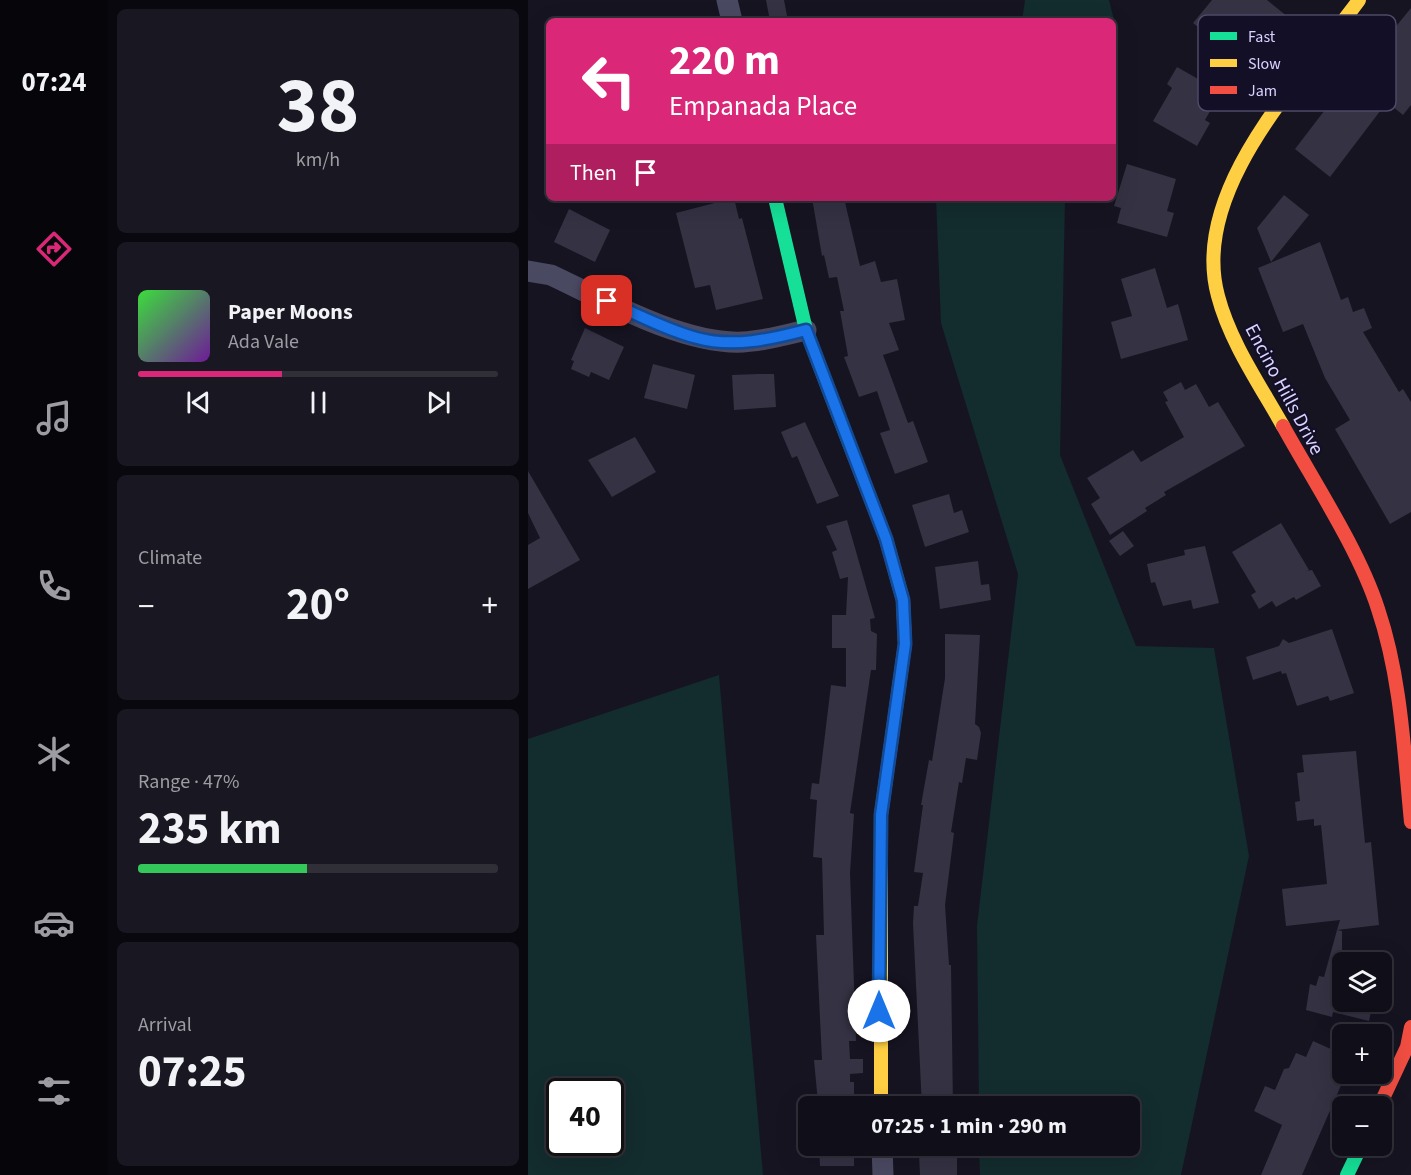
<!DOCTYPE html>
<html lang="en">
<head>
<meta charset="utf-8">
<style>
  :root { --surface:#100f19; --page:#191822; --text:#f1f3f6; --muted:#9c9ca2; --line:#302f38; --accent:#db2777 }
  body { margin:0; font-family:"Source Sans 3",sans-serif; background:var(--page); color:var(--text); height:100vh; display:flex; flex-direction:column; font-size:22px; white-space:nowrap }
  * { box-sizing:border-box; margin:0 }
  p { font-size:20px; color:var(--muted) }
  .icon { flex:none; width:33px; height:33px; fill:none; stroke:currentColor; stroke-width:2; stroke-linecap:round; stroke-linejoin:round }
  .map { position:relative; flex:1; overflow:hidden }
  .side { display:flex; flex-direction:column; gap:9px; padding:9px; background:#09080e; width:420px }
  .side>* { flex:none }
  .banner { position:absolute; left:18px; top:18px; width:570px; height:183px; border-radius:9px; box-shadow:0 6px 24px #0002,0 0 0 2px var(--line); background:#db2777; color:#fff; overflow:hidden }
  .tools { position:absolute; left:804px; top:952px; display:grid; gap:12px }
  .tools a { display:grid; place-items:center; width:60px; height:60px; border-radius:9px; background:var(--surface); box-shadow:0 6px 24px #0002,0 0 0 2px var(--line); font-size:30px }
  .speed { position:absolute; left:18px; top:1078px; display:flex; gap:12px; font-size:30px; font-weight:700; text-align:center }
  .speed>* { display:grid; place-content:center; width:78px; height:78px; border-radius:50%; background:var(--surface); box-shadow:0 6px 24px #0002,0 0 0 2px var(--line); line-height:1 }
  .speed .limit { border:3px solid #111; border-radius:9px; background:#fff; color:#111 }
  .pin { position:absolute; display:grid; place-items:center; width:51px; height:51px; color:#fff; margin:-26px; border-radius:12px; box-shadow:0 3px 9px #0006 }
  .me { position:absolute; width:66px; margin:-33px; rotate:0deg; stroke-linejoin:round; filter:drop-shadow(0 0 4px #0008) }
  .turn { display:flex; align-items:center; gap:21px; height:126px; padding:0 24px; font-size:27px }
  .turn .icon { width:78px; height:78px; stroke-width:2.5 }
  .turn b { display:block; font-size:42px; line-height:51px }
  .then { display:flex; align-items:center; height:57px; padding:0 24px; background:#0003; gap:12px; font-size:22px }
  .big { font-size:45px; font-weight:700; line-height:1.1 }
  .side .tile { flex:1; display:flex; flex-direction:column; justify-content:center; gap:9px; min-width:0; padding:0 21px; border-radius:9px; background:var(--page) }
  .side .dial { align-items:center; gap:0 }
  .dial b { font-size:78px; line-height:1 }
  .song { display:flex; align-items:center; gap:18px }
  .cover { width:72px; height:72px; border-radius:9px; background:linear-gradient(135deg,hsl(120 70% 55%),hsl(280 70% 35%)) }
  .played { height:6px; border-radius:3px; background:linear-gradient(90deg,var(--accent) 40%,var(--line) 40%) }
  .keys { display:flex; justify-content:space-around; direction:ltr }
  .heat { display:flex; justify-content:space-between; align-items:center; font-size:33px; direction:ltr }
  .charge { height:9px; border-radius:4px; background:linear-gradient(90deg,#34c759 47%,var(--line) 0) }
  .trip { position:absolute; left:270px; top:1096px; width:342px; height:60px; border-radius:9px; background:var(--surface); box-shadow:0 6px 24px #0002,0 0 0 2px var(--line); font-weight:700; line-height:60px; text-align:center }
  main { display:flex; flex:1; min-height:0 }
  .menu { display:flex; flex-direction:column; width:108px; justify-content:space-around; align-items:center; background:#06060a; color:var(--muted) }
  .menu .icon { width:42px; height:42px }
  .menu .current { color:var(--accent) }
  .menu b { font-size:27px; color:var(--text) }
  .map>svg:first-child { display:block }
</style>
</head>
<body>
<main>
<nav class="menu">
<b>07:24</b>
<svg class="icon current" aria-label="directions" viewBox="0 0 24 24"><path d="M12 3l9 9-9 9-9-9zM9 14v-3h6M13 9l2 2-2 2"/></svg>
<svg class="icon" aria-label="music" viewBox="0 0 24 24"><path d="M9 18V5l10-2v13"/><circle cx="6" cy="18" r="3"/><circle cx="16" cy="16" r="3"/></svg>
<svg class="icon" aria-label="phone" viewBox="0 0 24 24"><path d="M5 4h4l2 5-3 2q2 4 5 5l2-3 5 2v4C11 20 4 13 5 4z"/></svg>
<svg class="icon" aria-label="climate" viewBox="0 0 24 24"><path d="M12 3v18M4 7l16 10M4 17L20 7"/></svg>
<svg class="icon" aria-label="car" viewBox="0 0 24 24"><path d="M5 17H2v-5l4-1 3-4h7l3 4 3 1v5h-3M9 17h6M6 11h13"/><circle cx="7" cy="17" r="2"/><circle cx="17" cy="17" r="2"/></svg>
<svg class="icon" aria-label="filters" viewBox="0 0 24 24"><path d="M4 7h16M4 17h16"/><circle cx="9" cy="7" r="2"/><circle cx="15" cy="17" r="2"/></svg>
</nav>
<section class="side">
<div class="tile dial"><b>38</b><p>km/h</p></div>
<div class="tile">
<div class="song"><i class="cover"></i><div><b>Paper Moons</b><p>Ada Vale</p></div></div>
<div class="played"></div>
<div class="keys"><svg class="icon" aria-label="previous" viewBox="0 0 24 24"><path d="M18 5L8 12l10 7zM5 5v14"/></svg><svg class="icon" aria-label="pause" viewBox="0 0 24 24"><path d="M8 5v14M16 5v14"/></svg><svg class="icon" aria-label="next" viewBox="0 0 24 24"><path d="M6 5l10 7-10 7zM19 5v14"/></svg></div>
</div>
<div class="tile"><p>Climate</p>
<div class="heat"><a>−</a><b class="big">20°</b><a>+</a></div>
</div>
<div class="tile"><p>Range · 47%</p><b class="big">235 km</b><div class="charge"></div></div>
<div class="tile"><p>Arrival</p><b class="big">07:25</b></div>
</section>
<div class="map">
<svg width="883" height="1175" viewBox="0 0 883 1175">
  <rect width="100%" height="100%" fill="#161421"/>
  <path fill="#132c2d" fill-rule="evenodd" d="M 497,0 L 581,0 L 586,20 L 585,23 L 494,21 Z
    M 408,198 L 537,198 L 532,455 L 608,646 L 686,648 L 721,856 L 653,1175 L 452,1175 L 451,1146 L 602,1146 L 602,1107 L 451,1107 L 449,926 L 490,574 L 413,323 Z
    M 191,675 L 235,1175 L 0,1175 L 0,739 ZM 32,1092 L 82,1092 L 82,1143 L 32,1143 Z"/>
  <path fill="#343243" d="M 238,0 L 256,0 L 260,21 L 242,21 Z
    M 684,0 L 739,0 L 765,21 L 727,72 L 665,23 Z
    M 883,8 L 883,105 L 875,115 L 859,102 L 802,177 L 767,149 L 803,102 L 806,105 L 816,92 L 818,94 L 848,58 L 844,54 L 852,45 L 851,35 L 861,35 Z
    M 649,67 L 693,92 L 677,120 L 682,123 L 669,146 L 625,121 L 644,88 L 639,84 Z
    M 599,164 L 648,179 L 639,211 L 646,213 L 639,237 L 589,223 L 593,208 L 586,206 Z
    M 756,195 L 781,215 L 743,262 L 729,228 Z
    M 206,198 L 211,219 L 214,218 L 235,299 L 188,310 L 182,285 L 167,288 L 148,213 Z
    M 284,198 L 316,198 L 332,266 L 347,261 L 353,282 L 369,279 L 377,320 L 361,323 L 371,350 L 355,355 L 380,423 L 385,421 L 400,462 L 367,474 L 352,433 L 362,430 L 349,391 L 331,397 L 316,357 L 320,356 L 312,311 L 316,311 L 309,277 L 301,278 L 296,255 L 294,256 Z
    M 41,209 L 82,230 L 67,262 L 26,242 Z
    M 792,242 L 813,300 L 820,297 L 825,312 L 836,308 L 844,328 L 835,332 L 871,392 L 875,389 L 883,402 L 883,512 L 862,524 L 807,429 L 822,420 L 797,378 L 775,324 L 755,332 L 730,268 Z
    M 627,268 L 639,308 L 650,304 L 660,340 L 593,359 L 583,322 L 604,316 L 593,279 Z
    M 57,328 L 96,347 L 81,380 L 63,372 L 61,377 L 43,369 L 46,361 L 43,360 Z
    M 125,364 L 167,375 L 159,409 L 116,398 Z
    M 230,374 L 246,374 L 248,407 L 206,410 L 204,375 Z
    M 653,382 L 657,390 L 668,384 L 681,407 L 690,402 L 717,446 L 636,492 L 638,495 L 617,508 L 619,511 L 582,535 L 563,504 L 572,498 L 559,478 L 605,450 L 613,462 L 656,437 L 637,402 L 640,401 L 635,392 Z
    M 277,422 L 311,496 L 289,504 L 269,456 L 264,458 L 253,432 Z
    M 107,437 L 128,472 L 84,497 L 60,460 Z
    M 0,471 L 52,560 L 0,589 L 0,545 L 12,538 L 0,513 Z
    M 421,494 L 426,513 L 434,510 L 441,532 L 397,547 L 384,505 Z
    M 319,520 L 347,618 L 342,619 L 343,631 L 349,634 L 348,670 L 343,670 L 322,813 L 326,814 L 322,873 L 328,1041 L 321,1041 L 322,1059 L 335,1059 L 335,1073 L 322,1074 L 322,1082 L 326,1082 L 326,1101 L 290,1103 L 286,1060 L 294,1060 L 288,935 L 296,935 L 294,858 L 285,857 L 289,800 L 282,799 L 284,783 L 291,784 L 303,685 L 318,687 L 318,648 L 304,648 L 304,615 L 318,615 L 320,577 L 312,579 L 304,552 L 309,550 L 298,526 Z
    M 753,523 L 781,570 L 778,571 L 784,570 L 793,586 L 768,600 L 766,597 L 748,607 L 744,601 L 731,609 L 723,595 L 728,592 L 704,552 Z
    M 595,531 L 606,546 L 592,556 L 581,541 Z
    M 677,546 L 691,603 L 665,609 L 663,600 L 635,606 L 627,582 L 623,583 L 619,564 L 657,555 L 656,550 Z
    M 450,561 L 453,585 L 461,584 L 463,600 L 412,609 L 407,567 Z
    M 804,629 L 826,693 L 802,701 L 800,696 L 769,706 L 758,673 L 754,674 L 753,671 L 725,680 L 718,657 L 751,646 L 755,639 L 761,643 Z
    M 417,634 L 452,635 L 447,724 L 451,727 L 453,733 L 449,760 L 438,758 L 434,783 L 431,782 L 423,832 L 426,833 L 417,905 L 421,965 L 423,965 L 425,1107 L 394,1107 L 385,923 L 386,906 L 390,906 L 395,873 L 386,872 L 395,805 L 393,805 L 401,760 L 404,761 L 417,678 Z
    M 828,751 L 837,843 L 843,842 L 851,925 L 809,930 L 812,920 L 758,926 L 754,889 L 799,884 L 793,825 L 786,826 L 786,819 L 769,821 L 767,802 L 772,801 L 769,773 L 776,772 L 774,755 Z
    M 809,930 L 814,931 L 814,1002 L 845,1002 L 841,1021 L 805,1012 L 804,1017 L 778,1010 L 782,984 L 788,986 L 791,976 L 796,977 Z
    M 785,1041 L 814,1054 L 814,1083 L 774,1175 L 733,1175 L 754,1125 L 726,1111 L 737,1086 L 747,1090 L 756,1069 L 761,1068 L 768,1053 L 778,1057 Z
    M 291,1146 L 326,1146 L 326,1166 L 292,1166 Z
    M 429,1153 L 429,1175 L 392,1175 L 391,1154 Z"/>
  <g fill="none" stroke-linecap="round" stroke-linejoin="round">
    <path stroke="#4a4962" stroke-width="21" d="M 199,0 L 204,21
      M 0,271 L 23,275 C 76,300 156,345 215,342 C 236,341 258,335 278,330
      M 354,1146 L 355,1175"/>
    <path stroke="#16e098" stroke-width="14" d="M 247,198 L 278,330 L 323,448
      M 819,1175 L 833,1146"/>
    <path stroke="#ffcf43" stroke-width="14" d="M 755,426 C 732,385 702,342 690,296 C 661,190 774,78 831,0
      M 353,838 L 353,1107"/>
    <path stroke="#f24e42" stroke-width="14" d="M 755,426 C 786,482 831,550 850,609 C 873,677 876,751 883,822
      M 323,448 L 358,539 L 375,600 L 377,644 L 353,815 L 353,838
      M 851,1107 L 879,1047 L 883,1027"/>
  </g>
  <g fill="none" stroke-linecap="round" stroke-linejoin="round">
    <g stroke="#114b97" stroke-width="15">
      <path id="route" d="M 79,301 C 108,314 139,330 169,338 C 205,348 244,339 278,330 L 358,539 L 375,600 L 377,644 L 353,815 L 351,1011"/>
    </g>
    <use href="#route" stroke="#1a73e8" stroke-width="10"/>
  </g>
  <g text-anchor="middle" stroke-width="4.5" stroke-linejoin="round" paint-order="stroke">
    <g font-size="20" fill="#d9d4ff" stroke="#130f26">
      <text transform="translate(757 389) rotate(62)" y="7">Encino Hills Drive</text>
    </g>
  </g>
  <rect x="670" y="15" width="198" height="96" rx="9" fill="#130f26" stroke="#4e4a67" stroke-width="1.5"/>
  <rect x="682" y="32" width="27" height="8" fill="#16e098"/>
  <rect x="682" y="59" width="27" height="8" fill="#ffcf43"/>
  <rect x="682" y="86" width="27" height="8" fill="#f24e42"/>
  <g font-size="16" fill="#d9d4ff">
    <text x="720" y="42">Fast</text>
    <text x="720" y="69">Slow</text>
    <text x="720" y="96">Jam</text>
  </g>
</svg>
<div class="tools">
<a><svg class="icon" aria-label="layers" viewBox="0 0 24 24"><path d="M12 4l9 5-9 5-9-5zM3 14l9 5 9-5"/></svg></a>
<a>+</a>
<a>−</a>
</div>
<div class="speed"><div class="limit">40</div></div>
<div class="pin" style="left:79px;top:301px;background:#d93025"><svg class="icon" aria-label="arrive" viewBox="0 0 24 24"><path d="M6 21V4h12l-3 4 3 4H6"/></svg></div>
<svg class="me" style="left:351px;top:1011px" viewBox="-20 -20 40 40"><circle r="19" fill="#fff"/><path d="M0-13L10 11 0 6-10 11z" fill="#1a73e8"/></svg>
<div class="trip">07:25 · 1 min · 290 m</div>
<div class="banner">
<div class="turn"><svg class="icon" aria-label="left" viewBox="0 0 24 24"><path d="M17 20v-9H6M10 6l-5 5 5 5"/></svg><div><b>220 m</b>Empanada Place</div></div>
<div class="then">Then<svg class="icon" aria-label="arrive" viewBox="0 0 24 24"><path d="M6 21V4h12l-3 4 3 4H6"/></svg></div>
</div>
</div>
</main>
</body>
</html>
